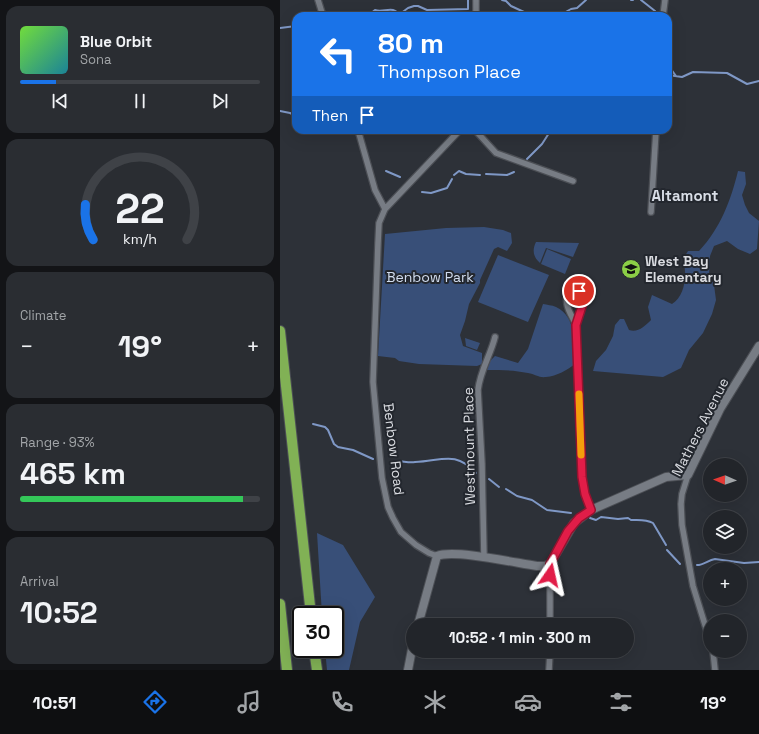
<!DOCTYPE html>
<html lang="en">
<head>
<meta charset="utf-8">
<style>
  :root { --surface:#22252a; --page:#2a2d32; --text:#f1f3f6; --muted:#a2a5a8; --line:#3f4247; --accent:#1a73e8 }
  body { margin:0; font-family:"Space Grotesk",sans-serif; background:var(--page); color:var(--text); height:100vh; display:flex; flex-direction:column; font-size:15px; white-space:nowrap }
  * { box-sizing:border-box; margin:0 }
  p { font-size:13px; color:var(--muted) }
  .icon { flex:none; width:22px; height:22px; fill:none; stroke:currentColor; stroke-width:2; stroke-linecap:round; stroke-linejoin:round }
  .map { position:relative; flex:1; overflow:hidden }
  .sheet { display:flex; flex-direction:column; gap:6px; padding:6px; background:#131417; width:280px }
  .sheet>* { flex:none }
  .guide { position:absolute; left:12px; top:12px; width:380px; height:122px; border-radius:12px; box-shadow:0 4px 16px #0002,0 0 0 1px var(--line); background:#1a73e8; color:#fff; overflow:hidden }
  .needle { width:26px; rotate:272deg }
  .controls { position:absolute; left:423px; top:458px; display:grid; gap:8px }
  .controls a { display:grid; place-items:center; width:44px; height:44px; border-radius:50%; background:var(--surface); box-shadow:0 4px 16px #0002,0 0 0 1px var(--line); font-size:20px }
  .speed { position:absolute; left:12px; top:606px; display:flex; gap:8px; font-size:20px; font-weight:700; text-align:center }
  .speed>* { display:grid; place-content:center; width:52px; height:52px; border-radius:50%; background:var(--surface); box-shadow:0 4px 16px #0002,0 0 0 1px var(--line); line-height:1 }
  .speed .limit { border:2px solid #111; border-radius:6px; background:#fff; color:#111 }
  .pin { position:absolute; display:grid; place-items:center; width:34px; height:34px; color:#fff; margin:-17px; border:2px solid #fff; border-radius:50%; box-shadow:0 1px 4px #0007 }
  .me { position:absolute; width:44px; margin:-22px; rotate:11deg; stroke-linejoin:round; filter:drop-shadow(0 0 3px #0008) }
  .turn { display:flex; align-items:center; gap:14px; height:84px; padding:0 20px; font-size:18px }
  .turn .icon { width:52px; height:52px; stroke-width:2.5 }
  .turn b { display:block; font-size:28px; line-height:34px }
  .then { display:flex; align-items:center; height:38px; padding:0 20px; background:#0003; gap:8px; font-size:15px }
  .big { font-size:30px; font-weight:800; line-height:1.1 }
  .sheet .widget { flex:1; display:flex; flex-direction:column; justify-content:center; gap:6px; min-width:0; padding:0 14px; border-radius:12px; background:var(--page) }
  .sheet .dial { align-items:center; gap:0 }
  .dial svg { height:104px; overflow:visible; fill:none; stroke:var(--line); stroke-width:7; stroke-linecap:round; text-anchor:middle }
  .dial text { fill:var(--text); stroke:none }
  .song { display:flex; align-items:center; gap:12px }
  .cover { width:48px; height:48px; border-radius:6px; background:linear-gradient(135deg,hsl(100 70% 55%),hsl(190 70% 35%)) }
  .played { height:4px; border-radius:2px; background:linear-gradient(90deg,var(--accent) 15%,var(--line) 15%) }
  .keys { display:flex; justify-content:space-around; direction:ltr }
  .heat { display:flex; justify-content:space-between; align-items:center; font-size:22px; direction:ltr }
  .charge { height:6px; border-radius:3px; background:linear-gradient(90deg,#34c759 93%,var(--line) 0) }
  .trip { position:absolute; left:126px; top:618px; width:228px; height:40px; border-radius:20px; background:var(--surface); box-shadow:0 4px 16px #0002,0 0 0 1px var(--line); font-weight:800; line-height:40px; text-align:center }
  .dock { display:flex; height:64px; justify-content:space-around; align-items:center; background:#0e0f11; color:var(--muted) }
  .dock .icon { width:28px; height:28px }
  .dock .selected { color:var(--accent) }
  .dock b { font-size:18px; color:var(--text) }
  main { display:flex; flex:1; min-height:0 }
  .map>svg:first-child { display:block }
</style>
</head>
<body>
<main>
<section class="sheet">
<div class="widget">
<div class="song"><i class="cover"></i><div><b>Blue Orbit</b><p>Sona</p></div></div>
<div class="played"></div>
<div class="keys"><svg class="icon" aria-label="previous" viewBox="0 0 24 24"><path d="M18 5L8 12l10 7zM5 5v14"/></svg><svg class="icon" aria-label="pause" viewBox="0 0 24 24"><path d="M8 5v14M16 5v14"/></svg><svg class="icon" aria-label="next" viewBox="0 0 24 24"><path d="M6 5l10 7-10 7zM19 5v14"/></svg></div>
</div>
<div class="widget dial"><svg viewBox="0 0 100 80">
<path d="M14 69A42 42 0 1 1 86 69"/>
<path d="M14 69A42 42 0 0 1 8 42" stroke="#1a73e8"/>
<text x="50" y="56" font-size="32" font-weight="700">22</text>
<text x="50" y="72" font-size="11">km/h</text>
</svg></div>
<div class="widget"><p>Climate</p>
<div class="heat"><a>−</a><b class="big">19°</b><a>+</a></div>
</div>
<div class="widget"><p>Range · 93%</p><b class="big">465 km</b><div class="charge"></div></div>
<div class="widget"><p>Arrival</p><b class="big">10:52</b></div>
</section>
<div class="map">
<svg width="479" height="670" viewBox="0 0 479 670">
  <rect width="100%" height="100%" fill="#2d3138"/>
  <path fill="#384f78" d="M 458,171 L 465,172 L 466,184 L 462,195 L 465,205 L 469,213 L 479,221 L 477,249 L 470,254 L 458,249 L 447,241 L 434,246 L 430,256 L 429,275 L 434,285 L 436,300 L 432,314 L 423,333 L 409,350 L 401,368 L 383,377 L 313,371 L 316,361 L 326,350 L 333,336 L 335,325 L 340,319 L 344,319 L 349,330 C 358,333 365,326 371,320 L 368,307 L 372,295 L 392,304 C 406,295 407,273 403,259 L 408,251 L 419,251 C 440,229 451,200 458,171 Z
    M 204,227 L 223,230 L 231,233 L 232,243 L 227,251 L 218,247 L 214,249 L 200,280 L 200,283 L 189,304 L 185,321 L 180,335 L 183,346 L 202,353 L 202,364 L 197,366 L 139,364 L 119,361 L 115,358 L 98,356 L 105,234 L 166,228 Z
    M 256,242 L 299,243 L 293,257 L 266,248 L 260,263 C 253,257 252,250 256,242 Z
    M 267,249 L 291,259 L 285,274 L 261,264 Z
    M 218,255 L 269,275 L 248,322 L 198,302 Z
    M 263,304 C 267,305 272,305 276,307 C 297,317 294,344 295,364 C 287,370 277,376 266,377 C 259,378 255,374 248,373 C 235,370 221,370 207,370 L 208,363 L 215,356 L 238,363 L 248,349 Z
    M 185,338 L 200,343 L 197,350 L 186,346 Z
    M 37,533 L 63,545 L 95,597 L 80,622 L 69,670 L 47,670 L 45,649 L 55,649 L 55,615 L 42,615 Z"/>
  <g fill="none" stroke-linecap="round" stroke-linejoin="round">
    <path stroke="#7f98c6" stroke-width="2" d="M 222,0 L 226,1 L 231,6 L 244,12 L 266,15 L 282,14 L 291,9 L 297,8 L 306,0
      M 351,0 L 353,0
      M 361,0 L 375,11
      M 90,14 L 95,10 C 101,12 107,9 113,10 C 116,11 118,13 120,14 L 128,8 L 134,6 L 138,6 L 147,10 L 188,9 L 188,0
      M 0,28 L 16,26
      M 388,65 L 396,76
      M 388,75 L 402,77 L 413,72 L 447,73 L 467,84 L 479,81
      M 0,111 L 10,113 L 16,116
      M 247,159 L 262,144 L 271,130
      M 106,171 L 120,177
      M 206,174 L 227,175 L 234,172
      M 174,175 L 179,171 L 186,174 L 200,175
      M 142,192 L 151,193 L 167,188 L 172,179
      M 33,424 L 45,427 L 48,430 L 54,444 L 58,447 L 73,450 L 93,459
      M 117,461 C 123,461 129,463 135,462 C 162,461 175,450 196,473
      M 209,479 L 219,487
      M 226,489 L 237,496 L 252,500 L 267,510 L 291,513
      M 310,518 L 316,520 L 321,517 L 338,519 L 348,518 L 351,520 C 359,520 366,519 373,523 L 386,545
      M 387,550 L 400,564
      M 417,565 C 424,565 428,560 435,559 L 464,563 L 479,562"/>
    <g stroke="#4c4f55" stroke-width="8">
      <path id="street" d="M 38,0 L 43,16
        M 196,16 L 196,0
        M 383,16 L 385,0
        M 78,130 L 95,190 L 105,209
        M 195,130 L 216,153 L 293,181
        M 371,212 L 376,130
        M 296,325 C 293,318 288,311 287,304 C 284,291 296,285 304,297 L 303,305 L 296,325 L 302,477 L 305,494 L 311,510
        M 408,475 L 402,494 L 401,504 L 402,525 L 413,586 L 430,641
        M 157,556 L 149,553 L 136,545 L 121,532 L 113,518 L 108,507 L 102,478 L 93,382 L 98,243 L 99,223 L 105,209 L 180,130
        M 204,557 L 202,464 L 198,390 C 200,371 211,354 215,337
        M 270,564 L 270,625
        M 433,651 L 435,670
        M 269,670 L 270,651"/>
    </g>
    <g stroke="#4c4f55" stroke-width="10">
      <path id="secondary" d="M 138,625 L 157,556 C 174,549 236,563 257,566 L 265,566 L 270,564 L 294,523 L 311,510 L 386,477 L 408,475 L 440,409 L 479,346
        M 128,670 L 133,644"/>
    </g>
    <g stroke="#4c4f55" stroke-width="12">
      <path id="highway" d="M 0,331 L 31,615
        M 0,604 L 7,670
        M 34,649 L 37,670"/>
    </g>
    <use href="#street" stroke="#777c84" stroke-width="5.5"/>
    <use href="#secondary" stroke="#777c84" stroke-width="8"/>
    <use href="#highway" stroke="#81b155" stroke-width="10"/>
  </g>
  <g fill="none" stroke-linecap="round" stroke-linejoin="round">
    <g stroke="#92132f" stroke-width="10">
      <path id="route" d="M 270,575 L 270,564 L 288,531 L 299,518 L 311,510 L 305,494 L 302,477 L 296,325 L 304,300 L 304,297 L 299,291"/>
    </g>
    <use href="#route" stroke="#e11d48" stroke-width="7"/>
    <path stroke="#f59e0b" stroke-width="7" d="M 299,394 L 301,455"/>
  </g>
  <defs>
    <g id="school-disc" transform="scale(1)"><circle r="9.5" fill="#8bce46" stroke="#23272e"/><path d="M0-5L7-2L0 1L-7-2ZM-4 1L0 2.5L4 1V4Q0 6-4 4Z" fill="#111"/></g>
  </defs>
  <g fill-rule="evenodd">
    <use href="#school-disc" x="351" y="269"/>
  </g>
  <g text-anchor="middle" stroke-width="4" stroke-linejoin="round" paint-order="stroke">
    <g font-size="14" font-weight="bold" fill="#d9dbe0" stroke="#23272e" text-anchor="start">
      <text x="365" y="266">West Bay<tspan x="365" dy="16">Elementary</tspan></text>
    </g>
    <g font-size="14" fill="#d1dcee" stroke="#23272e">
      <text x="150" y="282">Benbow Park</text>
    </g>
    <g font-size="14" fill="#d9dbe0" stroke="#23272e">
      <text transform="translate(420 427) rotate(-63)" y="5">Mathers Avenue</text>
      <text transform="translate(189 446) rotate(-91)" y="5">Westmount Place</text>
      <text transform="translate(114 449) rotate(83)" y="5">Benbow Road</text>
    </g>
    <g font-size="15" font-weight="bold" fill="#d9dee7" stroke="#23272e">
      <text x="405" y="201">Altamont</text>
    </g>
  </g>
</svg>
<div class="controls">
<a><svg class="needle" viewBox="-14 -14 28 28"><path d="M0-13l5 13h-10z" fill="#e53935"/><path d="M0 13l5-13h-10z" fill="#a2a5a8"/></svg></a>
<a><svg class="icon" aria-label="layers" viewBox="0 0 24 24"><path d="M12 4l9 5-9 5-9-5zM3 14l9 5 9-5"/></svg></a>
<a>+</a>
<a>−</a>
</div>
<div class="speed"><div class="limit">30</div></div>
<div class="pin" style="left:299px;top:291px;background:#d93025"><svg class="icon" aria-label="arrive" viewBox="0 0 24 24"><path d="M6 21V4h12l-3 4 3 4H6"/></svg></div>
<svg class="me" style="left:270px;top:575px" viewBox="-20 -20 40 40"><path d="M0-17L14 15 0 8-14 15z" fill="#e11d48" stroke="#fff" stroke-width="4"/></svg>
<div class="trip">10:52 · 1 min · 300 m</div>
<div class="guide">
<div class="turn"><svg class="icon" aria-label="left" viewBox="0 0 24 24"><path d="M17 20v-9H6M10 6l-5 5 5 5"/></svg><div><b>80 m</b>Thompson Place</div></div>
<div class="then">Then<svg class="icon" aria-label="arrive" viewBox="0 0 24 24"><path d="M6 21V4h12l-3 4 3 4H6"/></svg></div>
</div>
</div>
</main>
<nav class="dock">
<b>10:51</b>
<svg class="icon selected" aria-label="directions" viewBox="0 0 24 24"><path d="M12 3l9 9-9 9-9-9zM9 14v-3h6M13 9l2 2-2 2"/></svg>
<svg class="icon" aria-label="music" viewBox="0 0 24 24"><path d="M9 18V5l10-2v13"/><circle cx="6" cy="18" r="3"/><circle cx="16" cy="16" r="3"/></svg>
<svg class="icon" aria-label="phone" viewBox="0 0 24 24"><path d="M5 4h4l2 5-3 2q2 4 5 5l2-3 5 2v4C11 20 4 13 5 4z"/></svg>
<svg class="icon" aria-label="climate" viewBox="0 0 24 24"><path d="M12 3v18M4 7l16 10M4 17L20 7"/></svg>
<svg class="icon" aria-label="car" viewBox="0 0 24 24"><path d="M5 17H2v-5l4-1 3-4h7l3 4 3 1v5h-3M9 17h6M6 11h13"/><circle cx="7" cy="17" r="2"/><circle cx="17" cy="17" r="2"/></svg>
<svg class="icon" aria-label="filters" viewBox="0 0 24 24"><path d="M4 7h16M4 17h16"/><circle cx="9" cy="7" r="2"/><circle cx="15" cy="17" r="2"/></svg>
<b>19°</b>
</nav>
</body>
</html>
